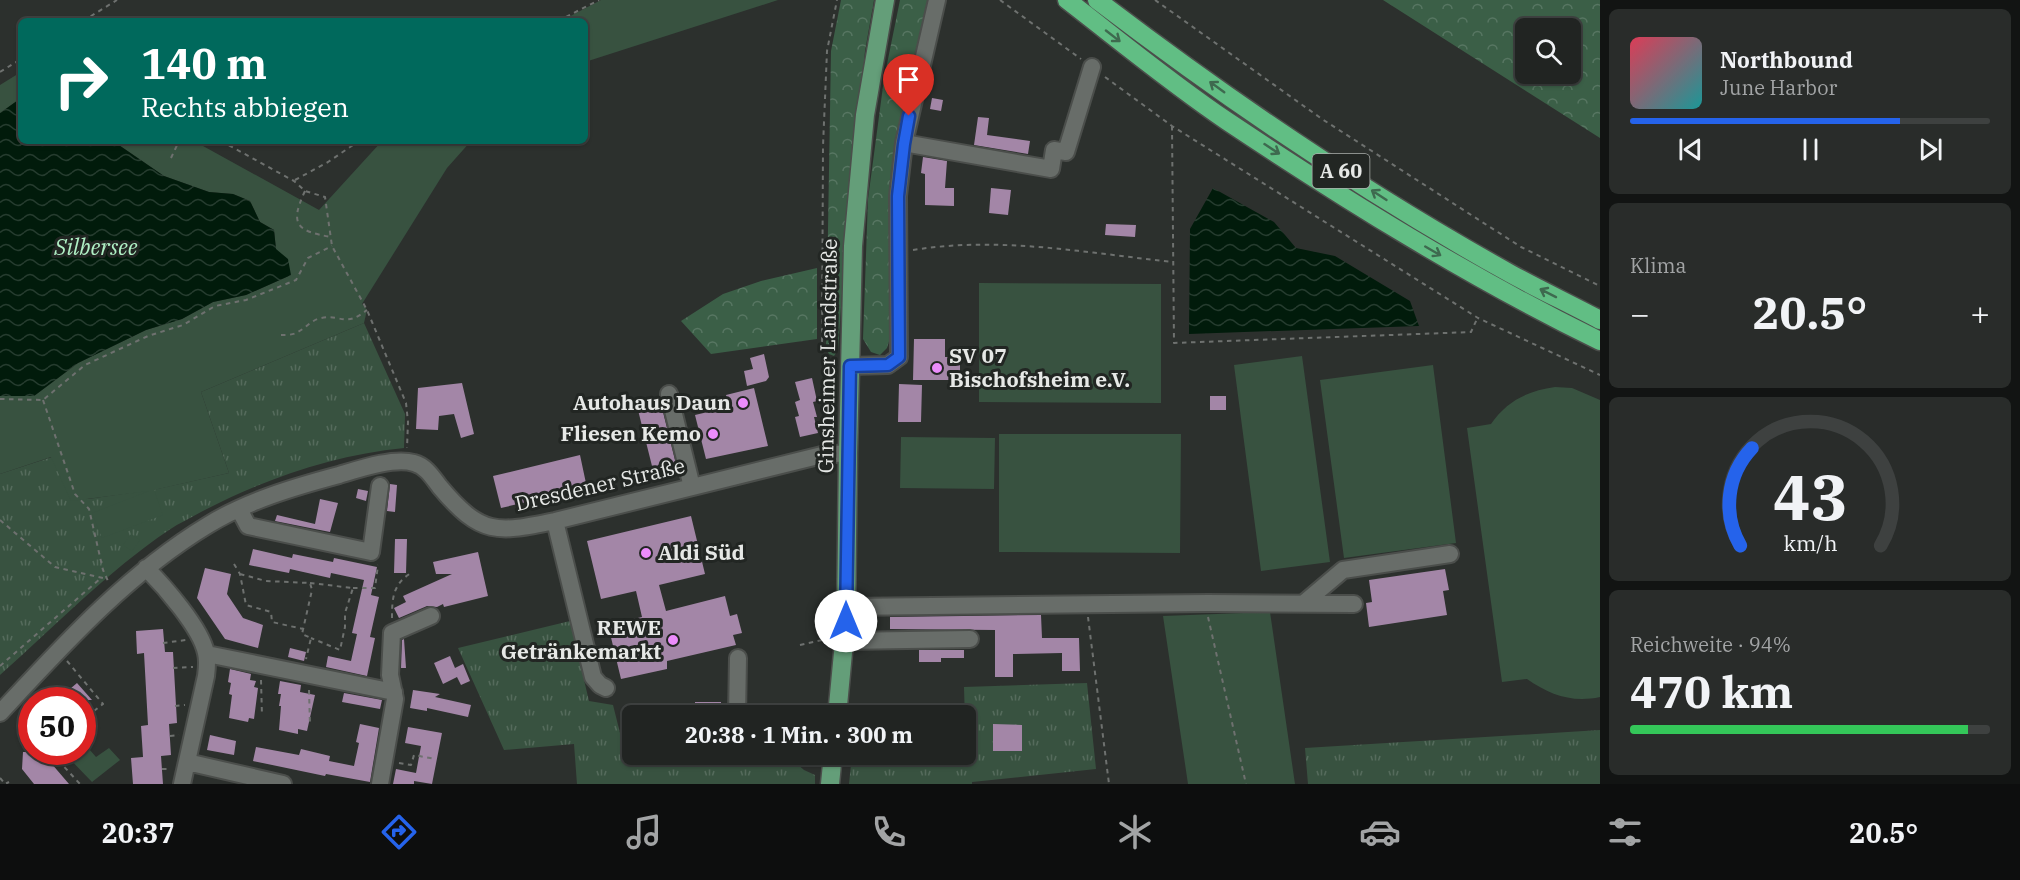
<!DOCTYPE html>
<html lang="de">
<head>
<meta charset="utf-8">
<style>
  :root { --surface:#212422; --page:#292c2a; --text:#f1f3f6; --muted:#a2a4a5; --line:#3e4140; --accent:#2563eb }
  body { margin:0; font-family:"IBM Plex Serif",serif; background:var(--page); color:var(--text); height:100vh; display:flex; flex-direction:column; font-size:22px; white-space:nowrap }
  * { box-sizing:border-box; margin:0 }
  p { font-size:20px; color:var(--muted) }
  .icon { flex:none; width:33px; height:33px; fill:none; stroke:currentColor; stroke-width:2; stroke-linecap:round; stroke-linejoin:round }
  .map { position:relative; flex:1; overflow:hidden }
  .sheet { display:flex; flex-direction:column; gap:9px; padding:9px; background:#121413; width:420px }
  .sheet>* { flex:none }
  .hud { position:absolute; left:18px; top:18px; width:570px; height:126px; border-radius:9px; box-shadow:0 2px 4px #0004,0 0 0 2px var(--line); background:#00695c; color:#fff; overflow:hidden }
  .controls { position:absolute; left:1515px; top:18px; display:grid; gap:12px }
  .controls a { display:grid; place-items:center; width:66px; height:66px; border-radius:9px; background:var(--surface); box-shadow:0 2px 4px #0004,0 0 0 2px var(--line); font-size:30px }
  .speed { position:absolute; left:18px; top:687px; display:flex; gap:12px; font-size:30px; font-weight:700; text-align:center }
  .speed>* { display:grid; place-content:center; width:78px; height:78px; border-radius:50%; background:var(--surface); box-shadow:0 2px 4px #0004,0 0 0 2px var(--line); line-height:1 }
  .speed .limit { border:9px solid #d22; background:#fff; color:#111 }
  .pin { position:absolute; display:grid; place-items:center; width:51px; height:51px; color:#fff; margin:-62px -26px; border-radius:50% 50% 50% 0; rotate:-45deg; box-shadow:0 0 6px #0007 }
  .pin .icon { rotate:45deg }
  .me { position:absolute; width:66px; margin:-33px; rotate:0deg; stroke-linejoin:round; filter:drop-shadow(0 0 4px #0008) }
  .turn { display:flex; align-items:center; gap:21px; height:126px; padding:0 24px; font-size:27px }
  .turn .icon { width:78px; height:78px; stroke-width:2.5 }
  .turn b { display:block; font-size:42px; line-height:51px }
  .big { font-size:45px; font-weight:700; line-height:1.1 }
  .sheet .card { flex:1; display:flex; flex-direction:column; justify-content:center; gap:9px; min-width:0; padding:0 21px; border-radius:9px; background:var(--page) }
  .sheet .dial { align-items:center; gap:0 }
  .dial svg { height:156px; overflow:visible; fill:none; stroke:var(--line); stroke-width:7; stroke-linecap:round; text-anchor:middle }
  .dial text { fill:var(--text); stroke:none }
  .song { display:flex; align-items:center; gap:18px }
  .cover { width:72px; height:72px; border-radius:9px; background:linear-gradient(135deg,hsl(350 70% 55%),hsl(180 70% 35%)) }
  .played { height:6px; border-radius:3px; background:linear-gradient(90deg,var(--accent) 75%,var(--line) 75%) }
  .keys { display:flex; justify-content:space-around; direction:ltr }
  .heat { display:flex; justify-content:space-between; align-items:center; font-size:33px; direction:ltr }
  .charge { height:9px; border-radius:4px; background:linear-gradient(90deg,#34c759 94%,var(--line) 0) }
  .trip { position:absolute; left:622px; top:705px; width:354px; height:60px; border-radius:9px; background:var(--surface); box-shadow:0 2px 4px #0004,0 0 0 2px var(--line); font-weight:700; line-height:60px; text-align:center }
  .dock { display:flex; height:96px; justify-content:space-around; align-items:center; background:#0d0e0e; color:var(--muted) }
  .dock .icon { width:42px; height:42px }
  .dock .on { color:var(--accent) }
  .dock b { font-size:27px; color:var(--text) }
  main { display:flex; flex:1; min-height:0 }
  .map>svg:first-child { display:block }
</style>
</head>
<body>
<main>
<div class="map">
<svg width="1600" height="784" viewBox="0 0 1600 784">
  <defs>
    <pattern id="grass-tufts" width="24" height="20" patternUnits="userSpaceOnUse" patternTransform="scale(1.5)"><rect width="24" height="20" fill="#385240"/><path d="M3 7l-1-3M5 7V3M7 7l1-3M15 17l-1-3M17 17v-4M19 17l1-3" fill="none" stroke="#556b5c"/></pattern>
    <pattern id="forest-crowns" width="20" height="18" patternUnits="userSpaceOnUse" patternTransform="scale(1.5)"><rect width="20" height="18" fill="#3b5f47"/><path d="M2 6a3 3 0 1 1 6 0M12 15a3 3 0 1 1 6 0" fill="none" stroke="#577662"/></pattern>
    <pattern id="water-waves" width="16" height="10" patternUnits="userSpaceOnUse" patternTransform="scale(1.5)"><rect width="16" height="10" fill="#011b0b"/><path d="M0 5q4-4 8 0t8 0" fill="none" stroke="#263c2f"/></pattern>
  </defs>
  <rect width="100%" height="100%" fill="#2c302d"/>
  <path fill="url(#grass-tufts)" d="M 364,323 L 405,414 L 404,448 C 333,455 264,479 201,512 C 191,518 179,523 169,530 C 108,571 55,626 0,675 L 0,474 L 52,457 L 88,499 L 157,489 L 229,473 L 201,392 Z
    M 570,621 L 589,701 L 613,705 L 628,765 L 796,763 L 804,770 L 815,775 L 815,784 L 577,784 L 574,744 L 504,750 L 458,648 Z
    M 1087,683 L 1096,769 L 972,782 L 972,784 L 849,784 L 852,755 L 966,754 L 964,687 Z
    M 1600,730 L 1600,784 L 1308,784 L 1305,748 Z"/>
  <path fill="url(#forest-crowns)" fill-rule="evenodd" d="M 841,0 L 874,0 L 865,51 L 849,227 L 843,279 L 838,350 L 834,356 L 829,354 L 826,348 L 831,51 Z
    M 900,0 L 934,0 L 891,217 L 890,338 L 887,348 L 880,355 L 871,352 L 863,339 L 868,199 L 884,79 Z
    M 1383,0 L 1600,0 L 1600,138 ZM 1570,28 L 1570,74 L 1526,74 L 1526,28 Z
    M 817,268 L 817,339 L 711,354 L 681,321 L 723,294 L 761,281 Z"/>
  <path fill="#385240" d="M 601,0 L 778,0 L 585,62 L 585,21 L 561,21 Z
    M 21,72 L 21,98 L 0,113 L 0,85 Z
    M 113,141 L 194,141 L 319,210 L 382,141 L 471,141 L 447,168 L 362,304 L 367,310 L 364,323 L 201,392 L 229,473 L 154,490 L 163,515 L 102,538 L 92,513 L 149,491 L 71,501 L 51,457 L 0,474 L 0,396 L 34,396 L 78,363 L 146,330 L 182,319 L 213,302 L 246,295 L 291,275 L 276,249 L 274,230 L 260,222 L 250,201 L 233,194 L 209,192 L 164,176 Z
    M 979,283 L 1161,284 L 1161,403 L 979,402 Z
    M 1302,356 L 1330,562 L 1261,571 L 1234,365 Z
    M 1433,365 L 1456,543 L 1344,558 L 1320,380 Z
    M 1555,387 L 1572,388 L 1600,400 L 1600,697 C 1572,703 1550,695 1527,679 L 1502,682 L 1467,428 L 1491,424 C 1507,401 1527,391 1555,387 Z
    M 999,434 L 1181,434 L 1180,553 L 999,552 Z
    M 901,437 L 995,438 L 994,489 L 900,488 Z
    M 131,534 L 140,540 L 132,551 L 123,545 Z
    M 1270,612 L 1295,784 L 1188,784 L 1163,616 Z
    M 83,742 L 96,757 L 109,748 L 120,760 L 92,782 L 64,753 L 82,752 Z"/>
  <path fill="url(#water-waves)" d="M 21,98 L 21,141 L 113,141 L 164,176 L 209,192 L 233,194 L 250,201 L 260,222 L 274,230 L 276,249 L 288,259 L 291,275 L 246,295 L 213,302 L 182,319 L 146,330 L 78,363 L 34,396 L 0,396 L 0,113 Z
    M 1213,188 L 1274,222 L 1296,248 L 1335,256 L 1410,301 L 1419,326 L 1189,334 L 1190,229 Z"/>
  <path fill="#a386a7" d="M 932,98 L 943,100 L 941,111 L 930,109 Z
    M 978,117 L 989,118 L 987,135 L 1030,141 L 1028,154 L 974,145 Z
    M 923,157 L 947,161 L 945,188 L 954,188 L 954,206 L 925,205 L 925,174 L 921,173 Z
    M 991,188 L 1011,190 L 1008,215 L 989,213 Z
    M 1106,224 L 1136,225 L 1135,237 L 1105,235 Z
    M 914,339 L 945,339 L 945,357 L 960,357 L 960,380 L 913,380 Z
    M 764,354 L 769,377 L 766,381 L 747,386 L 744,371 L 753,369 L 750,358 Z
    M 812,378 L 817,401 L 813,402 L 817,417 L 814,417 L 818,433 L 800,437 L 795,417 L 799,416 L 795,402 L 800,400 L 795,382 Z
    M 462,383 L 474,434 L 461,438 L 454,414 L 439,416 L 438,430 L 416,429 L 418,388 Z
    M 899,384 L 922,385 L 921,422 L 898,422 Z
    M 754,388 L 768,446 L 706,459 L 695,415 L 729,407 L 726,395 Z
    M 1210,396 L 1226,396 L 1226,410 L 1210,410 Z
    M 661,404 L 676,464 L 653,470 L 638,410 Z
    M 580,455 L 587,488 L 501,508 L 493,476 Z
    M 390,484 L 397,485 L 395,512 L 387,511 Z
    M 358,489 L 368,491 L 366,501 L 356,498 Z
    M 320,499 L 338,503 L 330,532 L 275,521 L 277,515 L 315,524 Z
    M 691,516 L 705,574 L 659,585 L 666,611 L 725,596 L 730,616 L 737,614 L 742,633 L 733,635 L 736,645 L 667,661 L 667,669 L 621,679 L 608,625 L 642,617 L 636,591 L 601,599 L 587,541 Z
    M 395,539 L 407,539 L 406,573 L 394,573 Z
    M 253,549 L 292,558 L 293,554 L 333,562 L 334,558 L 377,567 L 371,595 L 379,597 L 370,637 L 375,638 L 367,676 L 326,667 L 328,656 L 351,661 L 357,634 L 352,633 L 364,580 L 331,573 L 330,578 L 290,569 L 289,573 L 249,565 Z
    M 478,552 L 488,596 L 444,607 L 443,604 L 437,607 L 427,606 L 399,618 L 394,608 L 406,602 L 403,596 L 452,574 L 436,574 L 433,562 Z
    M 205,568 L 231,574 L 227,594 L 243,618 L 263,625 L 258,648 L 225,639 L 197,598 Z
    M 1445,569 L 1449,590 L 1443,591 L 1447,615 L 1369,627 L 1366,603 L 1372,602 L 1369,580 Z
    M 1041,615 L 1042,638 L 1079,638 L 1080,671 L 1062,671 L 1062,653 L 1013,654 L 1013,677 L 995,677 L 995,630 L 890,629 L 890,617 Z
    M 163,629 L 165,652 L 173,652 L 177,723 L 169,724 L 171,755 L 161,756 L 163,784 L 133,784 L 131,758 L 143,757 L 141,726 L 148,725 L 144,653 L 137,654 L 136,631 Z
    M 404,639 L 406,668 L 401,668 L 402,640 Z
    M 290,648 L 306,652 L 304,661 L 288,657 Z
    M 919,650 L 964,650 L 964,658 L 941,658 L 941,662 L 919,662 Z
    M 450,656 L 455,668 L 463,664 L 470,681 L 461,685 L 457,677 L 443,684 L 434,663 Z
    M 230,669 L 251,674 L 250,680 L 256,681 L 254,687 L 258,688 L 254,719 L 249,718 L 248,722 L 229,718 L 232,695 L 229,694 L 231,683 L 228,682 Z
    M 280,681 L 301,685 L 300,692 L 315,695 L 307,731 L 298,729 L 298,734 L 279,730 L 281,706 L 279,706 L 281,694 L 278,694 Z
    M 77,683 L 92,700 L 57,700 Z
    M 413,690 L 440,694 L 435,697 L 471,705 L 468,717 L 427,708 L 427,711 L 410,708 Z
    M 344,693 L 382,700 L 380,709 L 342,702 Z
    M 695,702 L 721,702 L 721,716 L 695,716 Z
    M 360,724 L 379,728 L 370,782 L 326,774 L 325,776 L 253,761 L 256,747 L 299,755 L 301,749 L 330,756 L 329,761 L 354,766 L 359,743 L 356,742 Z
    M 993,724 L 1022,725 L 1022,751 L 993,751 Z
    M 408,727 L 442,733 L 432,784 L 414,781 L 414,784 L 393,784 L 396,769 L 416,773 L 421,746 L 405,743 Z
    M 210,735 L 236,741 L 234,755 L 207,750 Z
    M 23,752 L 51,752 L 51,763 L 69,784 L 34,784 L 22,769 Z"/>
  <g fill="none" stroke-linecap="round" stroke-linejoin="round">
    <g stroke="#4b4e4b" stroke-width="20">
      <path id="minor" d="M 904,143 L 1051,169 L 1054,150 L 1066,152 L 1092,67
        M 850,366 L 888,365 L 899,357 L 898,196 L 904,143 L 937,0
        M 669,394 L 692,487
        M 239,509 L 248,526 L 371,552 L 380,486
        M 555,521 L 593,677 L 600,685 L 606,688
        M 146,568 C 164,586 201,628 206,653 C 208,661 207,668 206,676 L 182,784
        M 1304,603 L 1343,570 L 1450,554
        M 846,607 L 1208,603 L 1354,604
        M 845,641 L 970,639
        M 207,654 L 394,692
        M 0,713 C 63,645 127,574 208,525 C 247,501 294,487 339,475 C 359,469 394,457 414,463 C 426,466 433,478 440,487 C 481,536 497,533 555,521 L 822,455 L 848,453
        M 737,716 L 738,658
        M 187,762 L 283,784
        M 380,784 L 395,699 L 390,675 L 392,633 L 431,616"/>
    </g>
    <g stroke="#4b4e4b" stroke-width="21">
      <path id="major" d="M 837,716 L 846,621 L 848,453 L 853,246 L 865,115 L 885,0
        M 830,784 L 833,754"/>
    </g>
    <g stroke="#4b4e4b" stroke-width="21">
      <path id="highway" d="M 1067,0 C 1120,41 1172,84 1227,121 C 1347,201 1471,278 1600,341
        M 1097,0 C 1228,100 1367,194 1511,274 C 1540,290 1570,304 1600,320"/>
    </g>
    <path stroke="#6e716f" stroke-width="2" stroke-dasharray="4.5 4.5" stroke-linecap="butt" d="M 1000,0 L 1081,59
      M 1155,0 L 1322,119 L 1521,247 L 1600,286
      M 83,21 L 117,0
      M 558,21 L 599,0
      M 0,72 L 21,59
      M 1105,77 L 1172,126 L 1478,318 L 1600,375
      M 1172,126 L 1174,343 L 1471,332 L 1477,319
      M 221,141 L 294,181 L 305,191 L 325,197 L 332,246 L 367,310 L 406,403 L 408,422 L 407,448
      M 171,158 L 179,141
      M 295,180 L 328,162 L 359,141
      M 305,191 C 289,225 297,231 331,237
      M 913,250 C 1000,236 1087,253 1173,262
      M 281,335 C 286,335 292,335 296,333 C 305,329 311,320 321,318 C 342,314 344,328 367,310
      M 835,363 L 826,357 L 822,350 L 823,146 L 827,51 L 837,0
      M 0,399 L 43,400 L 85,365 L 148,336 L 183,325 L 215,306 L 246,300 L 296,280 L 308,258 L 332,246
      M 43,400 L 75,494 L 89,509 L 103,570 L 108,581
      M 0,520 L 55,567 L 107,579
      M 234,564 L 240,574 L 246,605 L 271,612 L 272,622 L 303,629
      M 240,574 L 266,581 L 310,583 L 312,590 L 302,634 L 311,638 L 306,659
      M 310,583 L 353,588 L 345,613 L 345,627 L 340,650 L 311,638
      M 353,588 L 375,588 L 378,565
      M 1088,617 L 1109,784
      M 1208,617 L 1246,784
      M 392,618 C 392,598 393,584 411,573
      M 163,643 L 186,640
      M 800,645 L 827,639
      M 67,661 L 103,704 L 82,720
      M 0,666 L 101,578
      M 173,668 L 193,667
      M 261,680 L 262,716
      M 309,690 L 310,726
      M 175,706 L 185,705
      M 170,736 L 179,735
      M 57,752 L 57,759 L 80,784
      M 399,763 L 411,765 L 414,755 L 435,759
      M 162,769 L 171,769
      M 0,778 L 5,784 L 9,782"/>
    <use href="#minor" stroke="#686d69" stroke-width="16"/>
    <use href="#major" stroke="#649e79" stroke-width="18"/>
    <use href="#highway" stroke="#61be84" stroke-width="18"/>
  </g>
  <defs><path id="oneway-shaft" d="M-6 0H5M1.5-3L5.5 0L1.5 3" fill="none" stroke-width="1.6" stroke-linecap="round" stroke-linejoin="round" transform="scale(1.5)"/></defs>
  <g stroke="#3e6a4f">
    <use href="#oneway-shaft" transform="translate(1113 36) rotate(38)"/>
    <use href="#oneway-shaft" transform="translate(1217 87) rotate(-144)"/>
    <use href="#oneway-shaft" transform="translate(1272 149) rotate(33)"/>
    <use href="#oneway-shaft" transform="translate(1379 195) rotate(-147)"/>
    <use href="#oneway-shaft" transform="translate(1433 251) rotate(30)"/>
    <use href="#oneway-shaft" transform="translate(1548 293) rotate(-153)"/>
  </g>
  <g fill="none" stroke-linecap="round" stroke-linejoin="round">
    <g stroke="#184099" stroke-width="15">
      <path id="route" d="M 846,621 L 850,366 L 888,365 L 899,357 L 898,196 L 904,144 L 909,116"/>
    </g>
    <use href="#route" stroke="#2563eb" stroke-width="10"/>
  </g>
  <g fill="#eb8cfb" stroke="#222623" stroke-width="2">
    <circle cx="937" cy="368" r="6"/>
    <circle cx="743" cy="403" r="6"/>
    <circle cx="713" cy="434" r="6"/>
    <circle cx="646" cy="553" r="6"/>
    <circle cx="673" cy="640" r="6"/>
  </g>
  <g text-anchor="middle" stroke-width="6" stroke-linejoin="round" paint-order="stroke">
    <rect fill="#222623" stroke="#abaeac" stroke-width="1.5" x="1312.5" y="154" width="57" height="34" rx="4.5"/>
    <g font-size="20" font-weight="bold" fill="#e6e8e6">
      <text x="1341" y="178">A 60</text>
    </g>
    <g font-size="21" fill="#e6e8e6" stroke="#222623">
      <text transform="translate(828 356) rotate(-89)" y="7">Ginsheimer Landstraße</text>
      <text transform="translate(600 485) rotate(-13)" y="7">Dresdener Straße</text>
    </g>
    <g font-size="21" font-weight="bold" fill="#e6e8e6" stroke="#222623" text-anchor="end">
      <text x="949" y="363" text-anchor="start">SV 07<tspan x="949" dy="24">Bischofsheim e.V.</tspan></text>
      <text x="731" y="410">Autohaus Daun</text>
      <text x="701" y="441">Fliesen Kemo</text>
      <text x="658" y="560" text-anchor="start">Aldi Süd</text>
      <text x="661" y="635">REWE<tspan x="661" dy="24">Getränkemarkt</tspan></text>
    </g>
    <g font-size="22" font-style="italic" fill="#b0f0c5" stroke="#222623">
      <text x="96" y="255">Silbersee</text>
    </g>
  </g>
</svg>
<div class="controls">
<a><svg class="icon" aria-label="search" viewBox="0 0 24 24"><circle cx="10" cy="10" r="6"/><path d="M15 15l6 6"/></svg></a>
</div>
<div class="speed"><div class="limit">50</div></div>
<div class="pin" style="left:909px;top:116px;background:#d93025"><svg class="icon" aria-label="arrive" viewBox="0 0 24 24"><path d="M6 21V4h12l-3 4 3 4H6"/></svg></div>
<svg class="me" style="left:846px;top:621px" viewBox="-20 -20 40 40"><circle r="19" fill="#fff"/><path d="M0-13L10 11 0 6-10 11z" fill="#2563eb"/></svg>
<div class="trip">20:38 · 1 Min. · 300 m</div>
<div class="hud">
<div class="turn"><svg class="icon" aria-label="right" viewBox="0 0 24 24"><path d="M7 20v-9h11M14 6l5 5-5 5"/></svg><div><b>140 m</b>Rechts abbiegen</div></div>
</div>
</div>
<section class="sheet">
<div class="card">
<div class="song"><i class="cover"></i><div><b>Northbound</b><p>June Harbor</p></div></div>
<div class="played"></div>
<div class="keys"><svg class="icon" aria-label="previous" viewBox="0 0 24 24"><path d="M18 5L8 12l10 7zM5 5v14"/></svg><svg class="icon" aria-label="pause" viewBox="0 0 24 24"><path d="M8 5v14M16 5v14"/></svg><svg class="icon" aria-label="next" viewBox="0 0 24 24"><path d="M6 5l10 7-10 7zM19 5v14"/></svg></div>
</div>
<div class="card"><p>Klima</p>
<div class="heat"><a>−</a><b class="big">20.5°</b><a>+</a></div>
</div>
<div class="card dial"><svg viewBox="0 0 100 80">
<path d="M14 69A42 42 0 1 1 86 69"/>
<path d="M14 69A42 42 0 0 1 20 19" stroke="#2563eb"/>
<text x="50" y="56" font-size="32" font-weight="700">43</text>
<text x="50" y="72" font-size="11">km/h</text>
</svg></div>
<div class="card"><p>Reichweite · 94%</p><b class="big">470 km</b><div class="charge"></div></div>
</section>
</main>
<nav class="dock">
<b>20:37</b>
<svg class="icon on" aria-label="directions" viewBox="0 0 24 24"><path d="M12 3l9 9-9 9-9-9zM9 14v-3h6M13 9l2 2-2 2"/></svg>
<svg class="icon" aria-label="music" viewBox="0 0 24 24"><path d="M9 18V5l10-2v13"/><circle cx="6" cy="18" r="3"/><circle cx="16" cy="16" r="3"/></svg>
<svg class="icon" aria-label="phone" viewBox="0 0 24 24"><path d="M5 4h4l2 5-3 2q2 4 5 5l2-3 5 2v4C11 20 4 13 5 4z"/></svg>
<svg class="icon" aria-label="climate" viewBox="0 0 24 24"><path d="M12 3v18M4 7l16 10M4 17L20 7"/></svg>
<svg class="icon" aria-label="car" viewBox="0 0 24 24"><path d="M5 17H2v-5l4-1 3-4h7l3 4 3 1v5h-3M9 17h6M6 11h13"/><circle cx="7" cy="17" r="2"/><circle cx="17" cy="17" r="2"/></svg>
<svg class="icon" aria-label="filters" viewBox="0 0 24 24"><path d="M4 7h16M4 17h16"/><circle cx="9" cy="7" r="2"/><circle cx="15" cy="17" r="2"/></svg>
<b>20.5°</b>
</nav>
</body>
</html>
